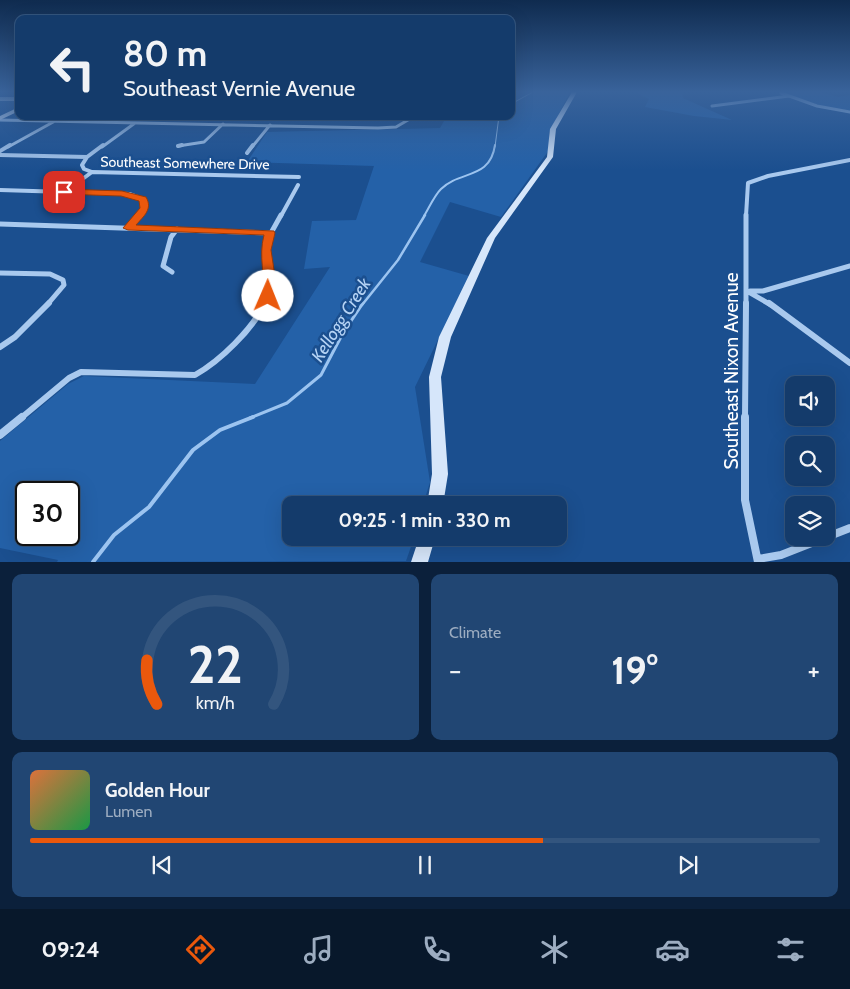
<!DOCTYPE html>
<html lang="en">
<head>
<meta charset="utf-8">
<style>
  :root { --surface:#143b6b; --page:#214673; --text:#f1f3f6; --muted:#9dadc1; --line:#33557e; --accent:#ea580c }
  body { margin:0; font-family:Cabin,sans-serif; background:var(--page); color:var(--text); height:100vh; display:flex; flex-direction:column; font-size:19px; white-space:nowrap }
  * { box-sizing:border-box; margin:0 }
  p { font-size:16px; color:var(--muted) }
  .icon { flex:none; width:28px; height:28px; fill:none; stroke:currentColor; stroke-width:2; stroke-linecap:round; stroke-linejoin:round }
  .map { position:relative; height:562px; overflow:hidden }
  .side { display:flex; flex-direction:column; gap:12px; padding:12px; background:#0b203b; flex:1 }
  .side>* { flex:none }
  .top-card { position:absolute; left:15px; top:15px; width:500px; height:105px; border-radius:10px; box-shadow:0 5px 20px #0002,0 0 0 1px var(--line); background:#143b6b; color:var(--text); overflow:hidden }
  .tools { position:absolute; left:785px; top:376px; display:grid; gap:10px }
  .tools a { display:grid; place-items:center; width:50px; height:50px; border-radius:10px; background:var(--surface); box-shadow:0 5px 20px #0002,0 0 0 1px var(--line); font-size:25px }
  .speed { position:absolute; left:15px; top:481px; display:flex; gap:10px; font-size:25px; font-weight:700; text-align:center }
  .speed>* { display:grid; place-content:center; width:65px; height:65px; border-radius:50%; background:var(--surface); box-shadow:0 5px 20px #0002,0 0 0 1px var(--line); line-height:1 }
  .speed .limit { border:2px solid #111; border-radius:8px; background:#fff; color:#111 }
  .pin { position:absolute; display:grid; place-items:center; width:42px; height:42px; color:#fff; margin:-21px; border-radius:10px; box-shadow:0 2px 8px #0006 }
  .me { position:absolute; width:55px; margin:-28px; rotate:1deg; stroke-linejoin:round; filter:drop-shadow(0 0 4px #0008) }
  .turn { display:flex; align-items:center; gap:18px; height:105px; padding:0 25px; font-size:22px }
  .turn .icon { width:65px; height:65px; stroke-width:2.5 }
  .turn b { display:block; font-size:35px; line-height:42px }
  .big { font-size:38px; font-weight:700; line-height:1.1 }
  .side .tile { flex:1; display:flex; flex-direction:column; justify-content:center; gap:8px; min-width:0; padding:0 18px; border-radius:10px; background:var(--page) }
  .side .dial { align-items:center; gap:0 }
  .dial svg { height:130px; overflow:visible; fill:none; stroke:var(--line); stroke-width:7; stroke-linecap:round; text-anchor:middle }
  .dial text { fill:var(--text); stroke:none }
  .song { display:flex; align-items:center; gap:15px }
  .cover { width:60px; height:60px; border-radius:8px; background:linear-gradient(135deg,hsl(20 70% 55%),hsl(140 70% 35%)) }
  .played { height:5px; border-radius:2px; background:linear-gradient(90deg,var(--accent) 65%,var(--line) 65%) }
  .keys { display:flex; justify-content:space-around; direction:ltr }
  .heat { display:flex; justify-content:space-between; align-items:center; font-size:28px; direction:ltr }
  .side .tiles { flex:1; display:grid; gap:12px; grid-template-columns:1fr 1fr }
  .tile:last-child { grid-column:span 2 }
  .trip { position:absolute; left:282px; top:496px; width:285px; height:50px; border-radius:10px; background:var(--surface); box-shadow:0 5px 20px #0002,0 0 0 1px var(--line); font-weight:700; line-height:50px; text-align:center }
  .tab-bar { display:flex; height:80px; justify-content:space-around; align-items:center; background:#08182b; color:var(--muted) }
  .tab-bar .icon { width:35px; height:35px }
  .tab-bar .selected { color:var(--accent) }
  .tab-bar b { font-size:22px; color:var(--text) }
  .map>svg:first-child { display:block }
</style>
</head>
<body>
<div class="map">
<svg width="850" height="562" viewBox="0 0 850 562">
  <rect width="100%" height="100%" fill="#1b4f8f"/>
  <path fill="#2461a8" fill-rule="evenodd" d="M 511,92 L 570,92 L 549,133 L 549,150 L 501,217 L 450,202 L 420,262 L 469,276 L 415,387 L 430,482 L 423,505 L 291,505 L 291,538 L 414,538 L 406,561 L 57,562 L 58,560 L 0,548 L 0,441 L 68,384 L 84,376 L 255,384 L 330,267 L 304,269 L 312,221 L 356,220 L 374,166 L 247,162 L 267,132 L 440,128 L 447,116 L 511,116 ZM 26,492 L 69,492 L 69,535 L 26,535 Z
    M 635,92 L 682,92 L 683,98 L 732,120 L 694,116 L 645,107 L 649,99 Z
    M 779,92 L 822,92 L 838,97 L 850,95 L 850,111 L 825,107 Z"/>
  <g fill="none" stroke-linecap="round" stroke-linejoin="round">
    <path stroke="#9cc4f0" stroke-width="1" d="M 511,104 L 533,92
      M 495,147 L 499,116"/>
    <path stroke="#9cc4f0" stroke-width="2" d="M 424,216 C 429,208 434,196 441,189 C 460,170 490,180 495,145"/>
    <path stroke="#9cc4f0" stroke-width="2.5" d="M 362,305 L 398,260 L 425,215"/>
    <path stroke="#9cc4f0" stroke-width="3" d="M 250,418 L 287,403 L 321,375 L 343,333 L 363,303"/>
    <path stroke="#9cc4f0" stroke-width="4" d="M 93,562 L 114,535 L 149,507 L 193,450 L 220,430 L 253,417"/>
    <path stroke="#a9c9ee" stroke-width="3" d="M 781,93 L 817,106 L 850,112
      M 712,106 L 789,96
      M 0,120 L 378,128 L 396,127 L 408,120 L 408,116
      M 178,146 L 204,142 L 223,124
      M 8,147 L 55,121
      M 102,147 L 135,123
      M 252,147 L 270,125"/>
    <path stroke="#a9c9ee" stroke-width="4" d="M 103,145 L 87,157 L 82,165 L 84,169 L 92,172 L 299,177
      M 178,146 L 182,145
      M 0,151 L 10,145
      M 247,153 L 253,145
      M 0,155 L 87,157
      M 0,190 L 130,194 L 143,199 L 145,204 L 139,216
      M 65,192 L 92,172
      M 281,216 L 298,185
      M 746,216 L 748,183 L 768,176 L 850,160"/>
    <path stroke="#a9c9ee" stroke-width="5" d="M 0,224 L 270,233
      M 128,228 L 140,215
      M 172,272 L 163,266 L 171,237 L 177,229
      M 0,273 L 50,274 L 63,280 L 64,285 L 47,305
      M 747,291 L 771,305
      M 750,291 L 763,291 L 850,266
      M 264,305 L 268,296 L 270,283 L 266,242 L 281,215
      M 746,305 L 746,215"/>
    <path stroke="#a9c9ee" stroke-width="6" d="M 769,303 L 850,363
      M 0,347 L 15,337 L 49,303
      M 21,418 L 69,378 L 81,372 L 195,375 C 220,361 253,329 265,303
      M 745,418 L 746,303"/>
    <path stroke="#a9c9ee" stroke-width="8" d="M 745,417 L 745,500 L 758,562
      M 0,435 L 22,417
      M 758,559 L 781,555 L 850,528"/>
    <path fill="#d6e6fa" fill-rule="evenodd" d="M 572,92 L 577,92 L 556,129 L 553,157 L 495,238 L 451,337 L 441,377 L 448,474 L 443,505 L 427,505 L 432,474 L 429,377 L 439,337 L 487,238 L 547,157 L 550,129 Z
      M 0,97 L 19,97 L 19,101 L 0,101 Z
      M 19,107 L 19,111 L 0,120 L 0,116 Z
      M 419,538 L 435,538 L 428,562 L 411,562 Z"/>
  </g>
  <linearGradient id="sky" x2="0" y2="1"><stop stop-color="#0f2b4f"/><stop offset="0.54" stop-color="#39639b"/><stop offset="1" stop-color="#39639b" stop-opacity="0"/></linearGradient>
  <rect width="850" height="170" fill="url(#sky)"/>
  <path fill="#ea580c" stroke="#983908" d="M 64,189 L 122,191 L 146,197 C 153,209 144,216 136,225 L 274,231 L 275,233 L 271,250 L 276,283 L 274,296 L 268,300 L 262,296 C 266,274 258,258 264,235 L 128,230 L 123,228 L 140,208 L 139,201 L 121,196 L 61,194 L 61,190 Z"/>
  <g text-anchor="middle" stroke-width="5" stroke-linejoin="round" paint-order="stroke">
    <g font-size="14" fill="#fff" stroke="#1b4f8f">
      <text transform="translate(185 163) rotate(1)" y="5">Southeast Somewhere Drive</text>
    </g>
    <g font-size="18" font-style="italic" fill="#b5d3f5" stroke="#1b4f8f">
      <text transform="translate(341 320) rotate(-58)" y="6">Kellogg Creek</text>
    </g>
    <g font-size="19" fill="#fff" stroke="#1b4f8f">
      <text transform="translate(731 371) rotate(-90)" y="7">Southeast Nixon Avenue</text>
    </g>
  </g>
</svg>
<div class="tools">
<a><svg class="icon" aria-label="sound" viewBox="0 0 24 24"><path d="M4 9h4l5-4v14l-5-4H4zM17 9q2 3 0 6"/></svg></a>
<a><svg class="icon" aria-label="search" viewBox="0 0 24 24"><circle cx="10" cy="10" r="6"/><path d="M15 15l6 6"/></svg></a>
<a><svg class="icon" aria-label="layers" viewBox="0 0 24 24"><path d="M12 4l9 5-9 5-9-5zM3 14l9 5 9-5"/></svg></a>
</div>
<div class="speed"><div class="limit">30</div></div>
<div class="pin" style="left:64px;top:192px;background:#d93025"><svg class="icon" aria-label="arrive" viewBox="0 0 24 24"><path d="M6 21V4h12l-3 4 3 4H6"/></svg></div>
<svg class="me" style="left:268px;top:296px" viewBox="-20 -20 40 40"><circle r="19" fill="#fff"/><path d="M0-13L10 11 0 6-10 11z" fill="#ea580c"/></svg>
<div class="trip">09:25 · 1 min · 330 m</div>
<div class="top-card">
<div class="turn"><svg class="icon" aria-label="left" viewBox="0 0 24 24"><path d="M17 20v-9H6M10 6l-5 5 5 5"/></svg><div><b>80 m</b>Southeast Vernie Avenue</div></div>
</div>
</div>
<section class="side">
<div class="tiles">
<div class="tile dial"><svg viewBox="0 0 100 80">
<path d="M14 69A42 42 0 1 1 86 69"/>
<path d="M14 69A42 42 0 0 1 8 42" stroke="#ea580c"/>
<text x="50" y="56" font-size="32" font-weight="700">22</text>
<text x="50" y="72" font-size="11">km/h</text>
</svg></div>
<div class="tile"><p>Climate</p>
<div class="heat"><a>−</a><b class="big">19°</b><a>+</a></div>
</div>
<div class="tile">
<div class="song"><i class="cover"></i><div><b>Golden Hour</b><p>Lumen</p></div></div>
<div class="played"></div>
<div class="keys"><svg class="icon" aria-label="previous" viewBox="0 0 24 24"><path d="M18 5L8 12l10 7zM5 5v14"/></svg><svg class="icon" aria-label="pause" viewBox="0 0 24 24"><path d="M8 5v14M16 5v14"/></svg><svg class="icon" aria-label="next" viewBox="0 0 24 24"><path d="M6 5l10 7-10 7zM19 5v14"/></svg></div>
</div>
</div>
</section>
<nav class="tab-bar">
<b>09:24</b>
<svg class="icon selected" aria-label="directions" viewBox="0 0 24 24"><path d="M12 3l9 9-9 9-9-9zM9 14v-3h6M13 9l2 2-2 2"/></svg>
<svg class="icon" aria-label="music" viewBox="0 0 24 24"><path d="M9 18V5l10-2v13"/><circle cx="6" cy="18" r="3"/><circle cx="16" cy="16" r="3"/></svg>
<svg class="icon" aria-label="phone" viewBox="0 0 24 24"><path d="M5 4h4l2 5-3 2q2 4 5 5l2-3 5 2v4C11 20 4 13 5 4z"/></svg>
<svg class="icon" aria-label="climate" viewBox="0 0 24 24"><path d="M12 3v18M4 7l16 10M4 17L20 7"/></svg>
<svg class="icon" aria-label="car" viewBox="0 0 24 24"><path d="M5 17H2v-5l4-1 3-4h7l3 4 3 1v5h-3M9 17h6M6 11h13"/><circle cx="7" cy="17" r="2"/><circle cx="17" cy="17" r="2"/></svg>
<svg class="icon" aria-label="filters" viewBox="0 0 24 24"><path d="M4 7h16M4 17h16"/><circle cx="9" cy="7" r="2"/><circle cx="15" cy="17" r="2"/></svg>
</nav>
</body>
</html>
